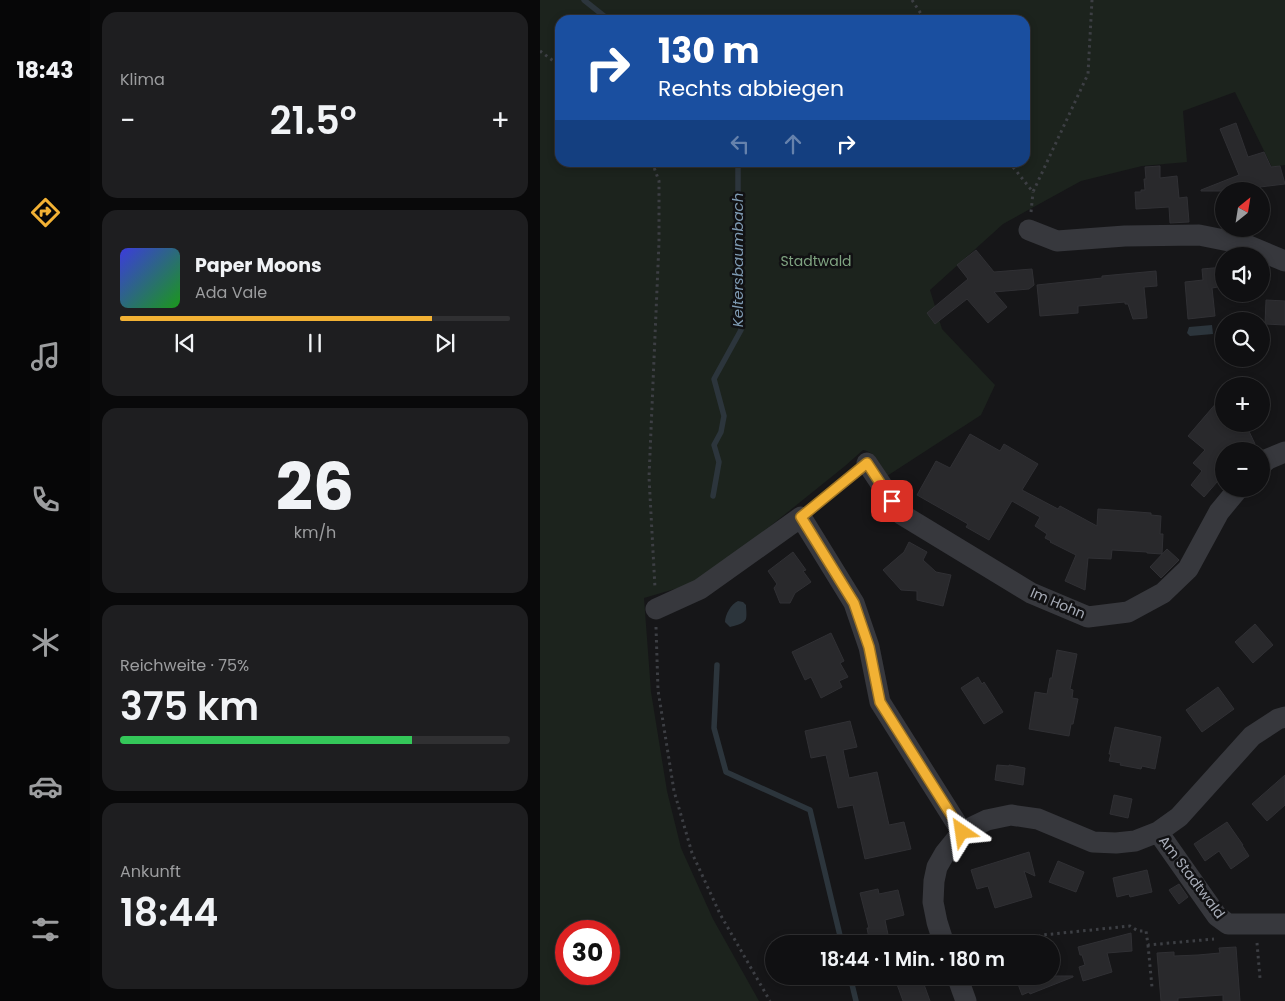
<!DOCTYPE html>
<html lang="de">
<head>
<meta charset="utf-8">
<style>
  :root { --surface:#101012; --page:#1e1e20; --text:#f1f3f6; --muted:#9c9d9f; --line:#303032; --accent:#f2b134 }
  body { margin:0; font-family:Poppins,sans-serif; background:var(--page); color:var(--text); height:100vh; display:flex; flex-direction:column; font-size:19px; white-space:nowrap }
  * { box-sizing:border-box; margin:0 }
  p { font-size:16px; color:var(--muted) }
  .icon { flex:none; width:28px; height:28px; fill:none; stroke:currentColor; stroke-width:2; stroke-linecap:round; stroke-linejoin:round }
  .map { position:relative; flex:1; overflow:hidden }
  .sheet { display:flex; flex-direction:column; gap:12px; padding:12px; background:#09090a; width:450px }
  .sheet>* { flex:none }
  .banner { position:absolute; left:15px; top:15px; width:475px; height:152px; border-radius:15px; box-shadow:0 2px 8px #0003,0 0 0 1px var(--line); background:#1a4fa0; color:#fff; overflow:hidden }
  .needle { width:32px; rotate:30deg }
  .tools { position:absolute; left:675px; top:182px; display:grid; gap:10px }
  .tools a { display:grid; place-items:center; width:55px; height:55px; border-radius:50%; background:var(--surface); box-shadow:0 2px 8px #0003,0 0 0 1px var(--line); font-size:25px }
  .speed { position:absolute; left:15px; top:920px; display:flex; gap:10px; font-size:25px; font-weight:700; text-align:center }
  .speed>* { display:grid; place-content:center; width:65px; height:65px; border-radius:50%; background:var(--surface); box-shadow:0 2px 8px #0003,0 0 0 1px var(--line); line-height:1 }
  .speed .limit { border:8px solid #d22; background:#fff; color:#111 }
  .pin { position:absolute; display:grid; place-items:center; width:42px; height:42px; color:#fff; margin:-21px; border-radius:10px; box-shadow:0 2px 8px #0006 }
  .me { position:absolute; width:55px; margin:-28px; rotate:328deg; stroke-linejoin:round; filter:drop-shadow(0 0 4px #0008) }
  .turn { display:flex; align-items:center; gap:18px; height:105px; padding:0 20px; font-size:22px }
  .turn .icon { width:65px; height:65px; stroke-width:2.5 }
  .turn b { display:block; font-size:35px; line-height:42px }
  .lanes { display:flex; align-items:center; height:48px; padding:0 20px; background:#0003; justify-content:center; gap:25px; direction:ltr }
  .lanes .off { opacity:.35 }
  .big { font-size:38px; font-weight:600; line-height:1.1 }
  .sheet .tile { flex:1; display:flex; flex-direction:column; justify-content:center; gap:8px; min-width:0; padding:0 18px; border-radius:15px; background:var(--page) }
  .sheet .dial { align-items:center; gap:0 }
  .dial b { font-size:65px; line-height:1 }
  .song { display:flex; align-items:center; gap:15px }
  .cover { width:60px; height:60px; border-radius:8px; background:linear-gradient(135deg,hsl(240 70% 55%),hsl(120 70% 35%)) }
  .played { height:5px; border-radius:2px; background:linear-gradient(90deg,var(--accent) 80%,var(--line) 80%) }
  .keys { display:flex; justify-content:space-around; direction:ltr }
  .heat { display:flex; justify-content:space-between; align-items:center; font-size:28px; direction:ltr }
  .charge { height:8px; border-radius:4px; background:linear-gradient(90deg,#34c759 75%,var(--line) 0) }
  .trip { position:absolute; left:225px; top:935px; width:295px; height:50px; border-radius:25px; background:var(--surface); box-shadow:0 2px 8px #0003,0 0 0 1px var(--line); font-weight:600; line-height:50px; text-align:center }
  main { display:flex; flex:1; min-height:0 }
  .dock { display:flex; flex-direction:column; width:90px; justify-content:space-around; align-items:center; background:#060607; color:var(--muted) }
  .dock .icon { width:35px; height:35px }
  .dock .selected { color:var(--accent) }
  .dock b { font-size:22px; color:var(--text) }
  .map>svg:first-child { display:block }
</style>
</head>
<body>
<main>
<nav class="dock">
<b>18:43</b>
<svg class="icon selected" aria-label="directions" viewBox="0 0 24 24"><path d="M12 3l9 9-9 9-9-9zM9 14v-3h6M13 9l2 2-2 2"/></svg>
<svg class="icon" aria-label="music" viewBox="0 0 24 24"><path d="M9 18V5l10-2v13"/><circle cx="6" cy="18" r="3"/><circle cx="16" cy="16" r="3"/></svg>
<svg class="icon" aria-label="phone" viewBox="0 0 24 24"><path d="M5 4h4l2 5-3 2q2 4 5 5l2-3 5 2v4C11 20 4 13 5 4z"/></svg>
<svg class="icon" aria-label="climate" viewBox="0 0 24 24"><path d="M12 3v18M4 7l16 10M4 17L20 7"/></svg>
<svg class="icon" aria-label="car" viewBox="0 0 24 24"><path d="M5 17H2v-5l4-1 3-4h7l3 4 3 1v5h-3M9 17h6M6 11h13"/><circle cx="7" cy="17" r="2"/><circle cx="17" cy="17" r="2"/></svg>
<svg class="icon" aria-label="filters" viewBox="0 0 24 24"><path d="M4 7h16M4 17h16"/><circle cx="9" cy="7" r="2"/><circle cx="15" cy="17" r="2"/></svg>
</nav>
<section class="sheet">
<div class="tile"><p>Klima</p>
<div class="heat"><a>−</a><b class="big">21.5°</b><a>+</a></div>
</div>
<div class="tile">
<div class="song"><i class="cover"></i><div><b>Paper Moons</b><p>Ada Vale</p></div></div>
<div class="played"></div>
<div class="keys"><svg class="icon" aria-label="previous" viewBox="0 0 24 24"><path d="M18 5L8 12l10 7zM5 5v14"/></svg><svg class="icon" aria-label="pause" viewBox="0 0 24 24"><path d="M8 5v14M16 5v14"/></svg><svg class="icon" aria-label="next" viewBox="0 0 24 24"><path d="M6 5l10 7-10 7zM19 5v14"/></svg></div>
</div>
<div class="tile dial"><b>26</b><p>km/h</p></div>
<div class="tile"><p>Reichweite · 75%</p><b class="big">375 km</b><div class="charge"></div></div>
<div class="tile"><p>Ankunft</p><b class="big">18:44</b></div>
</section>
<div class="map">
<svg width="745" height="1001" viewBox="0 0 745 1001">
  <rect width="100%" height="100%" fill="#161618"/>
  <path fill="#1c231d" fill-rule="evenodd" d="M 0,0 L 745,0 L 745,165 L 732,167 L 695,92 L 643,111 L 647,162 L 602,166 L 541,181 L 463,224 L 390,290 L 402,329 L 455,385 L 441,415 L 347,476 C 341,466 336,452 323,450 L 305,466 L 162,581 L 104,598 L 111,692 L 127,791 L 141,848 L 173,919 L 219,1001 L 0,1001 ZM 20,20 L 485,20 L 485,162 L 20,162 ZM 26,931 L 69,931 L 69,974 L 26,974 Z"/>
  <path fill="#2c353c" d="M 672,325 L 673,334 L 650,336 L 647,333 L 649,327 Z
    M 198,601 L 203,602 L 206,605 C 206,608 207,615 206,619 C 204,624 194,626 190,627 L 185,622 C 185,615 191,604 198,601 Z"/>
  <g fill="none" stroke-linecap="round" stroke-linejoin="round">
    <path stroke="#2c353c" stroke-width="5.5" d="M 44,0 L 69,20
      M 173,496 L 179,462 L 174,445 L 181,432 L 184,416 L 174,379 L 201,330 L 198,298 L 198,162
      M 177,665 L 174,728 L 186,772 L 270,810 L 302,944
      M 310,976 L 316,1001"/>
  </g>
  <path fill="#29292c" stroke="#303034" d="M 696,123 L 708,157 L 724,152 L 731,167 L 740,166 L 745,184 L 720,187 L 721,191 L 661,191 L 661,190 L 699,175 L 680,129 Z
    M 620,166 L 620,178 L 637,176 L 639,198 L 647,197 L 649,222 L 630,223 L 629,207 L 596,209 L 595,192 L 601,192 L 601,190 L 605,190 L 604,179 L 606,179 L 605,167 Z
    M 436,250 L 454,272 L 492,269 L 494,285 L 489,289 L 454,292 L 467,307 L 448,323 L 427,299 L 395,324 L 387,313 L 428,279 L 417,265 Z
    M 684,267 L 684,286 L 672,288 L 675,316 L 648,319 L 645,282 L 663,280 L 662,269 Z
    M 616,271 L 617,286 L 604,287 L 607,318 L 593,319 L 588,304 L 585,304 L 585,302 L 538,306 L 538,313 L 500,316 L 497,285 L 562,278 L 562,276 Z
    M 726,300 L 745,301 L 745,325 L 725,324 Z
    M 684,394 L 684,424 L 702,424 L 707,427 L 715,444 L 709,451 L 684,451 L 684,474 L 664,497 L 651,485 L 662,471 L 653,463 L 665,450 L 648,436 Z
    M 430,434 L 460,451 L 464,444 L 498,464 L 482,490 L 518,509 L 520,506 L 557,526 L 558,509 L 611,513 L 611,515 L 621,516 L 620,534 L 623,534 L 622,554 L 607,553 L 607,552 L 572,550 L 571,559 L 548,558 L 545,590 L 525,581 L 536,555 L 510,542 L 511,541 L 505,538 L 507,534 L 495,526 L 500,517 L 472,501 L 449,540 L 426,527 L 428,524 L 377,495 L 396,461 L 410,468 Z
    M 369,542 L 387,552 L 383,560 L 396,572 L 411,575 L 403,606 L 377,600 L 377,591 L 361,590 L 343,570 L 364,552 Z
    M 627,549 L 639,560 L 621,578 L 610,567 Z
    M 253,552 L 266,570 L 263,571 L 271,582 L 255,593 L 250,603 L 240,603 L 234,588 L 237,584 L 228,571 Z
    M 715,624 L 733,645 L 713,663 L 695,642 Z
    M 291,633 L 304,661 L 300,663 L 308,677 L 299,681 L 302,687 L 281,698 L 271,677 L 265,680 L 252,652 Z
    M 517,650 L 537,654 L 530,689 L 533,690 L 532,698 L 538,699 L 533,724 L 531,724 L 529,736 L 489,729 L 495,692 L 507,694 L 510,678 L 512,678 Z
    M 438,677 L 442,684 L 444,682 L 463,712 L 444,724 L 421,688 Z
    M 678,687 L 694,709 L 662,732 L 646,710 Z
    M 310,721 L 317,747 L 303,750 L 309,778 L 337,772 L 349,825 L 364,822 L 371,849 L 325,859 L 313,805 L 298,808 L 286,755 L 271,758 L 265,731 Z
    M 575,727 L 621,737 L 615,769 L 602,766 L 601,769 L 580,765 L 581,763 L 569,761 L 571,754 L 569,754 Z
    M 457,765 L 469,766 L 469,765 L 485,768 L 483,785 L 455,780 Z
    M 745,775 L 745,805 L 727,821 L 712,804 Z
    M 574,795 L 592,799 L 588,818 L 570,814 Z
    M 687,822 L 703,845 L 702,845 L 709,856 L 691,869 L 679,851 L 665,861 L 654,844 Z
    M 489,852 L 495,876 L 484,871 L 492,897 L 455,908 L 448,886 L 437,889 L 431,870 Z
    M 518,861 L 544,872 L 536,892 L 509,882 Z
    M 607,870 L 612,892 L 590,897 L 589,894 L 577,897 L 573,878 Z
    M 639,884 L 648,897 L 639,904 L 629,890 Z
    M 338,889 L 339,894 L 358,890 L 364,915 L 345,920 L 350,944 L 330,944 L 327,928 L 329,928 L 320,893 Z
    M 591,933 L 592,951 L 567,953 L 572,972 L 543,981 L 539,967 L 545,965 L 542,955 L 540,955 L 538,947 Z
    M 696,947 L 700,1001 L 683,1001 L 683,995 L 638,998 L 638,1001 L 621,1001 L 617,953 L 634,952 L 634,956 L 658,955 L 680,953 L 679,948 Z
    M 354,976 L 381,976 L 390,1001 L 363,1001 Z
    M 475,976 L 533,976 L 533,977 L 490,994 L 489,992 L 482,995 Z"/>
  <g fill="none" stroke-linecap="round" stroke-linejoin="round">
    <path stroke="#3d3f44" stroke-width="3" stroke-dasharray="2.5 4" stroke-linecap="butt" d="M 372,0 L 385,20
      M 0,51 L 20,66
      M 112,162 L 119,181 L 119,242 L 109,477 L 115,588
      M 469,162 L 493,192 L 548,74 L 552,0
      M 491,212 L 493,192
      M 116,627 L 118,690 L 134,791 L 152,853 L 180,914 L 230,1001
      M 717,943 L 720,978
      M 480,944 L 503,935 L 590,926 L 598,931 L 606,931 L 608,945 L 674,939
      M 608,945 L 612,987"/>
    <path stroke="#37383d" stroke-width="11" d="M 261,517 L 327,463"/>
    <path stroke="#37383d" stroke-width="21" d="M 489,230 L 517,241 L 585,236 L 659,235 L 704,244 L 745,261
      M 327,463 L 361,514 L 491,593 L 548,617 L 588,612 L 623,593 L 648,569 L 679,512 L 698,489
      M 721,465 L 728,459 L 745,452
      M 116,609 L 160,589 L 261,517 L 314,603 L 329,647 L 340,702 L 422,832
      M 618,832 L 677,916 L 688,924 L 745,924
      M 404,944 L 397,922 L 393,902 L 394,881 L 397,867 L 405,853 L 422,832 L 447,820 L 471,815 L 498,819 L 553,842 L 576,843 L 595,841 L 618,832 L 639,817 L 712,736 L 738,719 L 745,717
      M 417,976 L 426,1001"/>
  </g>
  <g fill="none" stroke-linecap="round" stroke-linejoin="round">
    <g stroke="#9d7322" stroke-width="12">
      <path id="route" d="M 352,501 L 327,463 L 261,517 L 314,603 L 329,647 L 340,702 L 422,832"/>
    </g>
    <use href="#route" stroke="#f2b134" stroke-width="9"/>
  </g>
  <g text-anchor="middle" stroke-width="5" stroke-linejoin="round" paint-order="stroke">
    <g font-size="14" fill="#7fa381" stroke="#111113">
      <text x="276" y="266">Stadtwald</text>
    </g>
    <g font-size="14" fill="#a8adb8" stroke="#111113">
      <text transform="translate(518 603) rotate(23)" y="5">Im Hohn</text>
      <text transform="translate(652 877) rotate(53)" y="5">Am Stadtwald</text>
    </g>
    <g font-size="15" font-style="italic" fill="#7f9bb3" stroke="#111113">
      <text transform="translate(198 260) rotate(-90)" y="5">Keltersbaumbach</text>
    </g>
  </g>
</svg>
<div class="tools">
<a><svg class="needle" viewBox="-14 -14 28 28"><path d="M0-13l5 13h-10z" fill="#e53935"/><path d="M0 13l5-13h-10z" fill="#9c9d9f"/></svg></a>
<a><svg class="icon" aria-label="sound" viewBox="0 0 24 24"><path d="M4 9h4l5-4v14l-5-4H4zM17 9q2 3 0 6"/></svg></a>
<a><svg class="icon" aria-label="search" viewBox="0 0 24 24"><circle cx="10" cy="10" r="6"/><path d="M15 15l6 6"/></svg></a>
<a>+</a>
<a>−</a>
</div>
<div class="speed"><div class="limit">30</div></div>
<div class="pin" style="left:352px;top:501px;background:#d93025"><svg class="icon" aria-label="arrive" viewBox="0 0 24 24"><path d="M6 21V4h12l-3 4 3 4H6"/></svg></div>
<svg class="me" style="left:422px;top:832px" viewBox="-20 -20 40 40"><path d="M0-17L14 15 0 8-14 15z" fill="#f2b134" stroke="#fff" stroke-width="4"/></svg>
<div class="trip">18:44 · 1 Min. · 180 m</div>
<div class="banner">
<div class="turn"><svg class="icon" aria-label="right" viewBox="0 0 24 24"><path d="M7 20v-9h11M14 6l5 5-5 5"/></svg><div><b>130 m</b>Rechts abbiegen</div></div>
<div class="lanes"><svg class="icon off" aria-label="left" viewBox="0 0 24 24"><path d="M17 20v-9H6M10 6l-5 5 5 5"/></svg><svg class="icon off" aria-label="ahead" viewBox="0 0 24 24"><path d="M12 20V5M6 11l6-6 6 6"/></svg><svg class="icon" aria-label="right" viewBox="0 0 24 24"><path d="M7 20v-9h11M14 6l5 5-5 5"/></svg></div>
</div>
</div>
</main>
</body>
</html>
